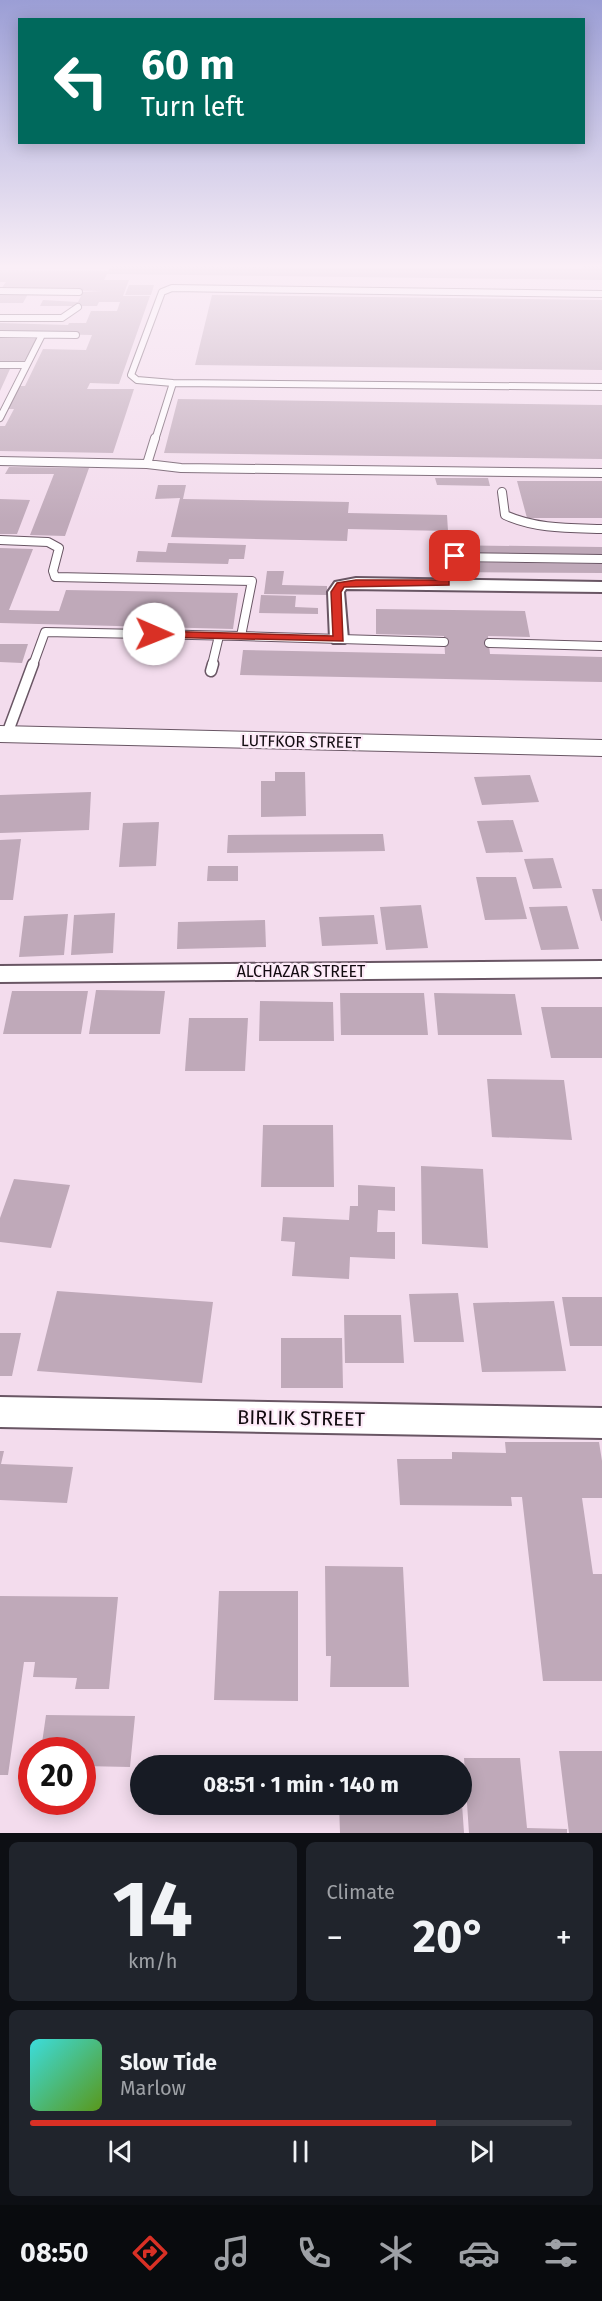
<!DOCTYPE html>
<html lang="en">
<head>
<meta charset="utf-8">
<style>
  :root { --surface:#171b24; --page:#20242c; --text:#f1f3f6; --muted:#9ea1a6; --line:#363941; --accent:#d93025 }
  body { margin:0; font-family:"Fira Sans",sans-serif; background:var(--page); color:var(--text); height:100vh; display:flex; flex-direction:column; font-size:22px; white-space:nowrap }
  * { box-sizing:border-box; margin:0 }
  p { font-size:20px; color:var(--muted) }
  .icon { flex:none; width:33px; height:33px; fill:none; stroke:currentColor; stroke-width:2; stroke-linecap:round; stroke-linejoin:round }
  .map { position:relative; height:1833px; overflow:hidden }
  .drawer { display:flex; flex-direction:column; gap:9px; padding:9px; background:#0d0f14; flex:1 }
  .drawer>* { flex:none }
  .banner { position:absolute; left:18px; top:18px; width:567px; height:126px; border-radius:0px; box-shadow:0 3px 15px #0003; background:#00695c; color:#fff; overflow:hidden }
  .speed { position:absolute; left:18px; top:1737px; display:flex; gap:12px; font-size:30px; font-weight:700; text-align:center }
  .speed>* { display:grid; place-content:center; width:78px; height:78px; border-radius:50%; background:var(--surface); box-shadow:0 3px 15px #0003; line-height:1 }
  .speed .limit { border:9px solid #d22; background:#fff; color:#111 }
  .pin { position:absolute; display:grid; place-items:center; width:51px; height:51px; color:#fff; margin:-26px; border-radius:12px; box-shadow:0 3px 9px #0006 }
  .me { position:absolute; width:66px; margin:-33px; rotate:91deg; stroke-linejoin:round; filter:drop-shadow(0 0 4px #0008) }
  .turn { display:flex; align-items:center; gap:21px; height:126px; padding:0 24px; font-size:27px }
  .turn .icon { width:78px; height:78px; stroke-width:2.5 }
  .turn b { display:block; font-size:42px; line-height:51px }
  .big { font-size:45px; font-weight:700; line-height:1.1 }
  .drawer .widget { flex:1; display:flex; flex-direction:column; justify-content:center; gap:9px; min-width:0; padding:0 21px; border-radius:9px; background:var(--page) }
  .drawer .dial { align-items:center; gap:0 }
  .dial b { font-size:78px; line-height:1 }
  .song { display:flex; align-items:center; gap:18px }
  .cover { width:72px; height:72px; border-radius:9px; background:linear-gradient(135deg,hsl(180 70% 55%),hsl(90 70% 35%)) }
  .played { height:6px; border-radius:3px; background:linear-gradient(90deg,var(--accent) 75%,var(--line) 75%) }
  .keys { display:flex; justify-content:space-around; direction:ltr }
  .heat { display:flex; justify-content:space-between; align-items:center; font-size:33px; direction:ltr }
  .drawer .tiles { flex:1; display:grid; gap:9px; grid-template-columns:1fr 1fr }
  .widget:last-child { grid-column:span 2 }
  .trip { position:absolute; left:130px; top:1755px; width:342px; height:60px; border-radius:30px; background:var(--surface); box-shadow:0 3px 15px #0003; font-weight:700; line-height:60px; text-align:center }
  .dock { display:flex; height:96px; justify-content:space-around; align-items:center; background:#090b0e; color:var(--muted) }
  .dock .icon { width:42px; height:42px }
  .dock .on { color:var(--accent) }
  .dock b { font-size:27px; color:var(--text) }
  .map>svg:first-child { display:block }
</style>
</head>
<body>
<div class="map">
<svg width="602" height="1833" viewBox="0 0 602 1833">
  <rect width="100%" height="100%" fill="#f3dced"/>
  <path fill="#bfa9b9" d="M 111,266 L 583,269 L 582,266 L 602,266 L 602,280 L 107,274 L 104,280 L 129,280 L 123,296 L 150,296 L 119,384 L 90,383 L 87,389 L 134,389 L 113,453 L 0,451 L 0,426 L 5,426 L 14,409 L 8,409 L 19,386 L 25,386 L 43,349 L 86,350 L 92,335 L 0,333 L 0,323 L 68,325 L 69,323 L 86,323 L 91,311 L 117,311 L 120,302 L 99,302 L 97,306 L 40,306 L 43,300 L 78,302 L 83,292 L 102,291 L 1,289 L 6,282 L 0,282 L 0,270 L 108,271 Z
    M 129,285 L 154,285 L 151,295 L 125,295 Z
    M 0,292 L 29,292 L 23,303 L 0,303 Z
    M 212,295 L 602,300 L 602,370 L 195,365 Z
    M 0,338 L 37,339 L 23,363 L 0,362 Z
    M 0,369 L 10,369 L 0,391 Z
    M 178,399 L 602,405 L 602,459 L 164,453 Z
    M 9,467 L 89,468 L 65,536 L 30,535 L 54,474 L 5,474 Z
    M 435,478 L 488,478 L 490,486 L 437,485 Z
    M 517,481 L 602,481 L 602,518 L 527,518 Z
    M 158,485 L 186,485 L 183,499 L 349,502 L 348,513 L 447,515 L 448,531 L 348,529 L 347,541 L 171,537 L 180,498 L 155,499 Z
    M 0,499 L 30,500 L 17,534 L 0,534 Z
    M 168,543 L 246,545 L 244,559 L 229,559 L 228,564 L 136,562 L 138,551 L 166,552 Z
    M 438,545 L 602,547 L 602,556 L 439,554 Z
    M 0,548 L 33,549 L 9,610 L 59,611 L 66,590 L 238,593 L 233,629 L 0,623 Z
    M 446,562 L 602,564 L 602,573 L 447,572 Z
    M 267,571 L 284,571 L 282,585 L 327,586 L 327,595 L 264,594 Z
    M 261,595 L 296,596 L 295,607 L 318,608 L 318,614 L 259,613 Z
    M 376,609 L 525,611 L 530,637 L 488,636 L 490,654 L 602,657 L 602,682 L 240,675 L 243,650 L 445,654 L 444,636 L 376,634 Z
    M 0,644 L 28,644 L 22,663 L 0,662 Z
    M 275,772 L 305,772 L 306,816 L 261,817 L 261,781 L 275,781 Z
    M 530,775 L 539,802 L 482,805 L 474,777 Z
    M 91,792 L 89,830 L 0,833 L 0,795 Z
    M 513,820 L 523,852 L 486,853 L 477,821 Z
    M 159,822 L 156,866 L 119,867 L 123,823 Z
    M 383,834 L 385,851 L 227,853 L 228,835 Z
    M 21,839 L 13,900 L 0,900 L 0,840 Z
    M 553,858 L 562,888 L 533,889 L 524,859 Z
    M 208,866 L 238,866 L 238,881 L 207,881 Z
    M 476,877 L 516,877 L 527,919 L 485,920 Z
    M 592,889 L 602,889 L 602,921 L 601,921 Z
    M 421,905 L 428,948 L 386,950 L 380,907 Z
    M 567,906 L 579,949 L 541,950 L 529,907 Z
    M 115,913 L 113,953 L 71,955 L 74,915 Z
    M 68,914 L 64,955 L 19,957 L 24,916 Z
    M 374,915 L 378,944 L 322,946 L 319,917 Z
    M 265,920 L 266,947 L 177,949 L 178,922 Z
    M 96,990 L 165,991 L 160,1034 L 89,1034 Z
    M 12,991 L 88,991 L 81,1034 L 3,1034 Z
    M 340,993 L 424,993 L 428,1035 L 341,1035 Z
    M 434,993 L 515,994 L 522,1035 L 438,1035 Z
    M 260,1001 L 333,1002 L 334,1041 L 259,1041 Z
    M 541,1007 L 602,1007 L 602,1058 L 551,1058 Z
    M 189,1018 L 248,1018 L 245,1071 L 185,1071 Z
    M 487,1079 L 564,1080 L 572,1140 L 492,1137 Z
    M 263,1125 L 333,1125 L 334,1187 L 261,1187 Z
    M 421,1166 L 483,1169 L 488,1248 L 422,1244 Z
    M 14,1179 L 70,1185 L 51,1248 L 0,1242 L 0,1218 Z
    M 358,1185 L 395,1187 L 395,1211 L 378,1210 L 377,1232 L 395,1232 L 395,1259 L 350,1257 L 349,1279 L 292,1276 L 295,1242 L 281,1241 L 283,1217 L 349,1220 L 350,1206 L 358,1206 Z
    M 57,1291 L 213,1302 L 202,1383 L 37,1371 Z
    M 458,1293 L 464,1342 L 414,1342 L 409,1294 Z
    M 562,1297 L 602,1297 L 602,1346 L 570,1346 Z
    M 554,1301 L 566,1371 L 482,1372 L 473,1303 Z
    M 344,1315 L 401,1315 L 404,1363 L 345,1363 Z
    M 0,1333 L 21,1333 L 12,1376 L 0,1376 Z
    M 281,1338 L 342,1338 L 343,1388 L 281,1388 Z
    M 505,1442 L 599,1442 L 602,1461 L 602,1498 L 582,1498 L 593,1574 L 602,1574 L 602,1681 L 543,1681 L 522,1497 L 511,1497 L 512,1506 L 400,1505 L 397,1459 L 452,1459 L 452,1452 L 506,1453 Z
    M 0,1451 L 4,1451 L 1,1464 L 73,1467 L 67,1503 L 0,1500 Z
    M 325,1566 L 403,1567 L 409,1687 L 330,1687 L 331,1656 L 326,1656 Z
    M 219,1591 L 298,1591 L 298,1701 L 214,1700 Z
    M 0,1596 L 118,1597 L 109,1689 L 75,1689 L 77,1678 L 33,1677 L 35,1662 L 24,1662 L 8,1775 L 0,1775 Z
    M 46,1715 L 135,1716 L 130,1767 L 82,1766 L 82,1750 L 41,1750 Z
    M 559,1751 L 602,1751 L 602,1833 L 569,1833 Z
    M 464,1758 L 520,1758 L 527,1828 L 567,1829 L 567,1833 L 469,1833 Z
    M 339,1804 L 462,1804 L 464,1833 L 340,1833 Z"/>
  <g fill="none" stroke-linecap="round" stroke-linejoin="round">
    <g stroke="#695664" stroke-width="8">
      <path id="lane-far2" d="M 0,291 L 79,292
        M 602,294 L 172,288 L 162,292 L 131,375 L 137,380 L 173,383 L 602,387
        M 0,318 L 62,318 L 78,307
        M 0,334 L 76,335
        M 0,365 L 26,365
        M 0,418 L 42,335
        M 155,440 L 173,383"/>
    </g>
    <g stroke="#695664" stroke-width="10">
      <path id="lane-far1" d="M 0,461 L 147,464 L 181,468 L 602,473
        M 147,464 L 155,438
        M 502,492 L 505,515 C 536,529 569,528 602,529
        M 0,540 L 48,542 L 59,548 L 53,571 L 55,577 L 252,581 L 241,636 L 45,632 L 33,665
        M 445,583 L 444,560 L 447,557 L 602,559
        M 241,636 L 444,642
        M 489,643 L 602,646
        M 212,665 L 219,636"/>
    </g>
    <g stroke="#695664" stroke-width="13">
      <path id="lane" d="M 211,671 L 213,664
        M 7,734 L 33,664"/>
    </g>
    <g stroke="#695664" stroke-width="4">
      <path id="street" d="M 356,578 L 602,582 L 602,592 L 346,589 L 344,592 L 348,639 L 345,643 L 333,643 L 330,639 L 328,592 L 335,582 Z
        M 602,961 L 602,977 L 0,982 L 0,966 Z
        M 0,1397 L 602,1408 L 602,1438 L 0,1427 Z"/>
    </g>
    <g stroke="#695664" stroke-width="2">
      <path id="secondary" d="M 0,726 L 602,740 L 602,756 L 0,742 Z"/>
    </g>
    <use href="#lane-far2" stroke="#fff" stroke-width="6"/>
    <use href="#lane-far1" stroke="#fff" stroke-width="8"/>
    <use href="#lane" stroke="#fff" stroke-width="10"/>
    <use href="#street" fill="#fff" fill-rule="evenodd"/>
    <use href="#secondary" fill="#fff" fill-rule="evenodd"/>
  </g>
  <linearGradient id="sky" x2="0" y2="1"><stop stop-color="#9b9ed5"/><stop offset="0.51" stop-color="#faeff7"/><stop offset="1" stop-color="#faeff7" stop-opacity="0"/></linearGradient>
  <rect width="602" height="522" fill="url(#sky)"/>
  <path fill="#d93025" stroke="#8d1f18" stroke-width="1.5" d="M 455,553 L 460,556 L 449,562 L 449,585 L 344,587 L 341,592 L 343,641 L 154,637 L 148,634 L 154,631 L 333,636 L 331,592 L 337,583 L 356,580 L 440,580 L 439,560 Z"/>
  <g text-anchor="middle" stroke-width="4.5" stroke-linejoin="round" paint-order="stroke">
    <g font-size="16" fill="#120b10" stroke="#fdeaf8">
      <text transform="translate(301 741) rotate(1)" y="6">LUTFKOR STREET</text>
      <text x="301" y="977">ALCHAZAR STREET</text>
    </g>
    <g font-size="20" fill="#120b10" stroke="#fdeaf8">
      <text transform="translate(301 1418) rotate(1)" y="7">BIRLIK STREET</text>
    </g>
  </g>
</svg>
<div class="speed"><div class="limit">20</div></div>
<div class="pin" style="left:455px;top:556px;background:#d93025"><svg class="icon" aria-label="arrive" viewBox="0 0 24 24"><path d="M6 21V4h12l-3 4 3 4H6"/></svg></div>
<svg class="me" style="left:154px;top:634px" viewBox="-20 -20 40 40"><circle r="19" fill="#fff"/><path d="M0-13L10 11 0 6-10 11z" fill="#d93025"/></svg>
<div class="trip">08:51 · 1 min · 140 m</div>
<div class="banner">
<div class="turn"><svg class="icon" aria-label="left" viewBox="0 0 24 24"><path d="M17 20v-9H6M10 6l-5 5 5 5"/></svg><div><b>60 m</b>Turn left</div></div>
</div>
</div>
<section class="drawer">
<div class="tiles">
<div class="widget dial"><b>14</b><p>km/h</p></div>
<div class="widget"><p>Climate</p>
<div class="heat"><a>−</a><b class="big">20°</b><a>+</a></div>
</div>
<div class="widget">
<div class="song"><i class="cover"></i><div><b>Slow Tide</b><p>Marlow</p></div></div>
<div class="played"></div>
<div class="keys"><svg class="icon" aria-label="previous" viewBox="0 0 24 24"><path d="M18 5L8 12l10 7zM5 5v14"/></svg><svg class="icon" aria-label="pause" viewBox="0 0 24 24"><path d="M8 5v14M16 5v14"/></svg><svg class="icon" aria-label="next" viewBox="0 0 24 24"><path d="M6 5l10 7-10 7zM19 5v14"/></svg></div>
</div>
</div>
</section>
<nav class="dock">
<b>08:50</b>
<svg class="icon on" aria-label="directions" viewBox="0 0 24 24"><path d="M12 3l9 9-9 9-9-9zM9 14v-3h6M13 9l2 2-2 2"/></svg>
<svg class="icon" aria-label="music" viewBox="0 0 24 24"><path d="M9 18V5l10-2v13"/><circle cx="6" cy="18" r="3"/><circle cx="16" cy="16" r="3"/></svg>
<svg class="icon" aria-label="phone" viewBox="0 0 24 24"><path d="M5 4h4l2 5-3 2q2 4 5 5l2-3 5 2v4C11 20 4 13 5 4z"/></svg>
<svg class="icon" aria-label="climate" viewBox="0 0 24 24"><path d="M12 3v18M4 7l16 10M4 17L20 7"/></svg>
<svg class="icon" aria-label="car" viewBox="0 0 24 24"><path d="M5 17H2v-5l4-1 3-4h7l3 4 3 1v5h-3M9 17h6M6 11h13"/><circle cx="7" cy="17" r="2"/><circle cx="17" cy="17" r="2"/></svg>
<svg class="icon" aria-label="filters" viewBox="0 0 24 24"><path d="M4 7h16M4 17h16"/><circle cx="9" cy="7" r="2"/><circle cx="15" cy="17" r="2"/></svg>
</nav>
</body>
</html>
